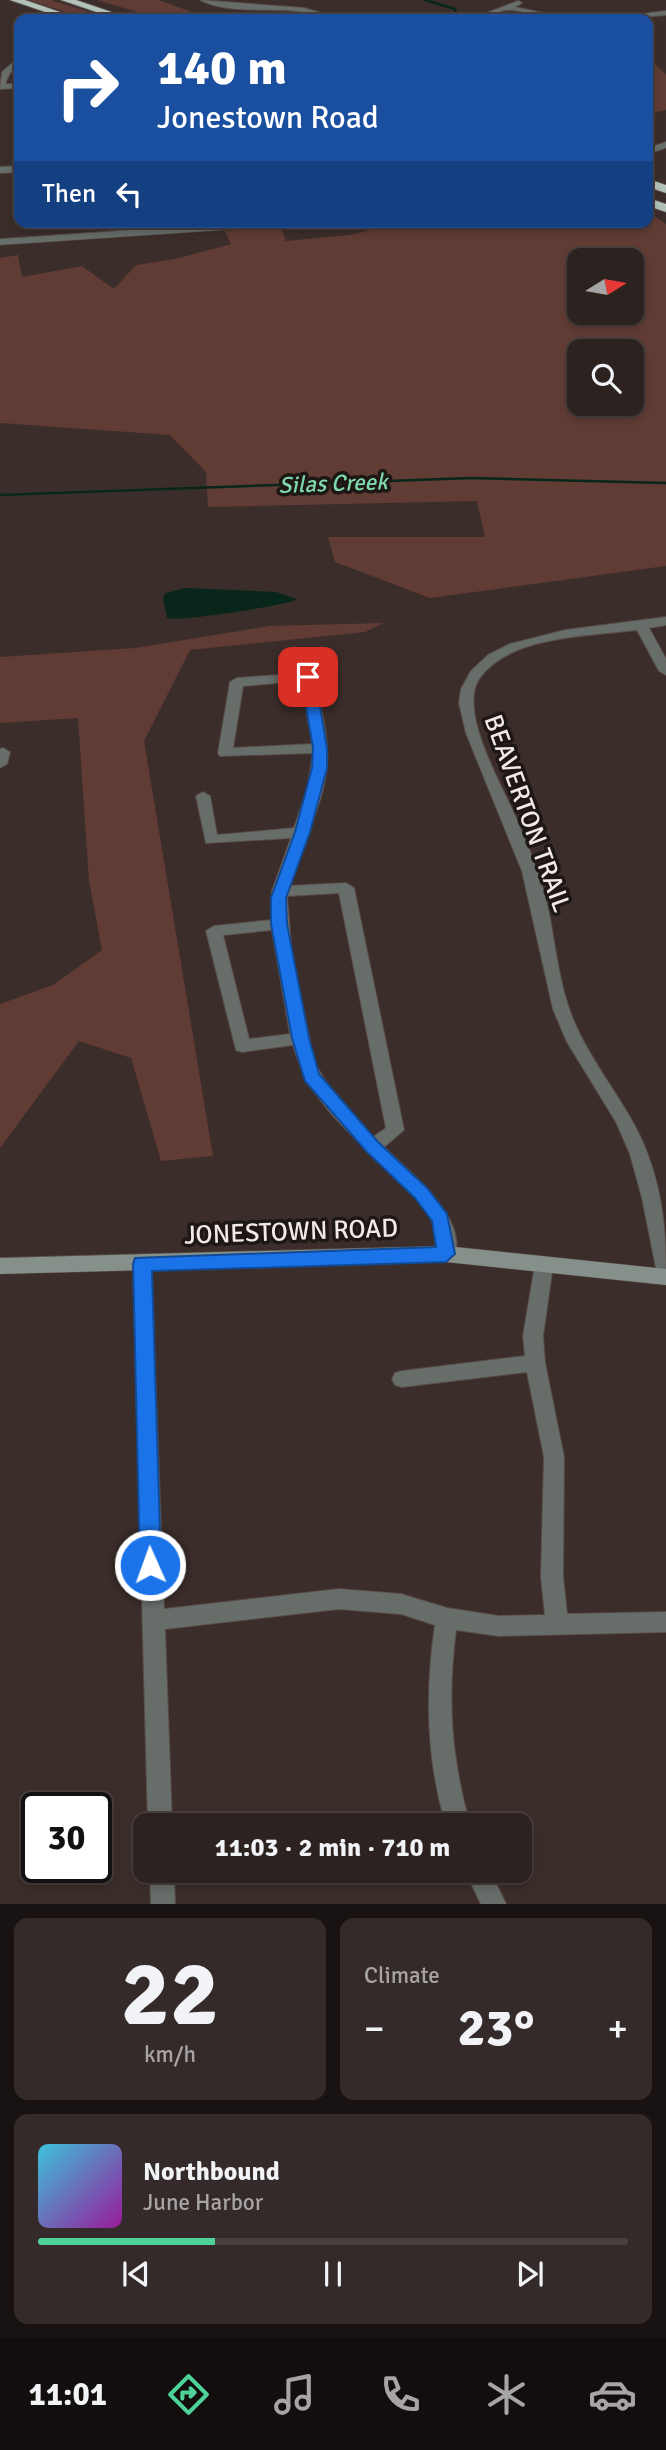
<!DOCTYPE html>
<html lang="en">
<head>
<meta charset="utf-8">
<style>
  :root { --surface:#2c2220; --page:#342a29; --text:#f1f3f6; --muted:#a6a4a5; --line:#483f3e; --accent:#4dd39a }
  body { margin:0; font-family:Signika,sans-serif; background:var(--page); color:var(--text); height:100vh; display:flex; flex-direction:column; font-size:26px; white-space:nowrap }
  * { box-sizing:border-box; margin:0 }
  p { font-size:23px; color:var(--muted) }
  .icon { flex:none; width:38px; height:38px; fill:none; stroke:currentColor; stroke-width:2; stroke-linecap:round; stroke-linejoin:round }
  .map { position:relative; height:1904px; overflow:hidden }
  .panel { display:flex; flex-direction:column; gap:14px; padding:14px; background:#181312; flex:1 }
  .panel>* { flex:none }
  .banner { position:absolute; left:14px; top:14px; width:639px; height:214px; border-radius:14px; box-shadow:0 4px 10px #0003,0 0 0 2px var(--line); background:#1a4fa0; color:#fff; overflow:hidden }
  .needle { width:46px; rotate:79deg }
  .fabs { position:absolute; left:567px; top:248px; display:grid; gap:14px }
  .fabs a { display:grid; place-items:center; width:77px; height:77px; border-radius:14px; background:var(--surface); box-shadow:0 4px 10px #0003,0 0 0 2px var(--line); font-size:35px }
  .speed { position:absolute; left:21px; top:1792px; display:flex; gap:14px; font-size:35px; font-weight:700; text-align:center }
  .speed>* { display:grid; place-content:center; width:91px; height:91px; border-radius:50%; background:var(--surface); box-shadow:0 4px 10px #0003,0 0 0 2px var(--line); line-height:1 }
  .speed .limit { border:4px solid #111; border-radius:10px; background:#fff; color:#111 }
  .pin { position:absolute; display:grid; place-items:center; width:60px; height:60px; color:#fff; margin:-30px; border-radius:14px; box-shadow:0 4px 10px #0006 }
  .me { position:absolute; width:77px; margin:-38px; rotate:358deg; stroke-linejoin:round; filter:drop-shadow(0 0 5px #0008) }
  .turn { display:flex; align-items:center; gap:24px; height:147px; padding:0 28px; font-size:32px }
  .turn .icon { width:91px; height:91px; stroke-width:2.5 }
  .turn b { display:block; font-size:49px; line-height:60px }
  .then { display:flex; align-items:center; height:66px; padding:0 28px; background:#0003; gap:14px; font-size:26px }
  .big { font-size:52px; font-weight:700; line-height:1.1 }
  .panel .widget { flex:1; display:flex; flex-direction:column; justify-content:center; gap:10px; min-width:0; padding:0 24px; border-radius:14px; background:var(--page) }
  .panel .dial { align-items:center; gap:0 }
  .dial b { font-size:91px; line-height:1 }
  .song { display:flex; align-items:center; gap:21px }
  .cover { width:84px; height:84px; border-radius:10px; background:linear-gradient(135deg,hsl(190 70% 55%),hsl(300 70% 35%)) }
  .played { height:7px; border-radius:4px; background:linear-gradient(90deg,var(--accent) 30%,var(--line) 30%) }
  .keys { display:flex; justify-content:space-around; direction:ltr }
  .heat { display:flex; justify-content:space-between; align-items:center; font-size:38px; direction:ltr }
  .panel .tiles { flex:1; display:grid; gap:14px; grid-template-columns:1fr 1fr }
  .widget:last-child { grid-column:span 2 }
  .trip { position:absolute; left:133px; top:1813px; width:399px; height:70px; border-radius:14px; background:var(--surface); box-shadow:0 4px 10px #0003,0 0 0 2px var(--line); font-weight:700; line-height:70px; text-align:center }
  .tab-bar { display:flex; height:112px; justify-content:space-around; align-items:center; background:#120e0d; color:var(--muted) }
  .tab-bar .icon { width:49px; height:49px }
  .tab-bar .active { color:var(--accent) }
  .tab-bar b { font-size:32px; color:var(--text) }
  .map>svg:first-child { display:block }
</style>
</head>
<body>
<div class="map">
<svg width="666" height="1904" viewBox="0 0 666 1904">
  <rect width="100%" height="100%" fill="#3b2d2a"/>
  <path fill="#603c34" fill-rule="evenodd" d="M 28,0 L 51,0 L 112,19 L 88,19 Z
    M 97,0 L 158,0 L 212,19 L 161,19 Z
    M 648,59 L 666,74 L 666,110 L 648,114 Z
    M 648,212 L 666,224 L 666,566 L 430,598 L 335,562 L 328,537 L 485,537 L 477,501 L 208,507 L 206,472 L 170,435 L 0,423 L 0,258 L 18,255 L 22,277 L 82,266 L 114,289 L 136,265 L 175,259 L 231,244 L 225,231 L 281,227 L 286,241 L 349,235 L 407,222 L 648,222 ZM 579,261 L 632,261 L 632,313 L 579,313 ZM 579,352 L 632,352 L 632,404 L 579,404 Z
    M 383,623 L 365,632 L 190,650 L 144,741 L 213,1156 L 161,1161 L 131,1058 L 79,1041 L 0,1148 L 0,1004 L 53,985 L 102,950 L 89,881 L 78,718 L 0,723 L 0,657 L 135,648 L 270,626 Z"/>
  <path fill="#08271a" d="M 185,588 L 276,592 L 297,599 C 291,605 177,622 167,618 L 163,598 L 166,593 Z"/>
  <g fill="none" stroke-linecap="round" stroke-linejoin="round">
    <path stroke="#08271a" stroke-width="2.5" d="M 425,0 L 455,9 L 456,17
      M 0,495 L 472,478 L 666,483"/>
    <g stroke="#584b48" stroke-width="2">
      <path id="minor" d="M 200,0 L 304,8 L 342,19 C 329,20 317,14 304,12 C 272,7 230,15 200,0 Z
        M 518,1 L 522,3 L 515,7 L 566,18 C 548,22 528,10 510,10 C 497,9 485,20 471,19 Z
        M 666,11 L 666,15 L 620,19 L 616,17 Z
        M 16,60 L 19,60 L 19,66 L 10,73 L 5,84 L 19,84 L 19,88 L 0,89 L 2,72 Z
        M 19,166 L 19,172 L 0,173 L 0,167 Z
        M 666,617 L 666,625 L 649,628 L 666,659 L 666,675 L 659,671 L 637,630 C 590,636 509,635 479,679 C 458,712 502,785 516,818 C 529,847 541,877 548,908 C 556,947 559,989 576,1026 C 596,1071 631,1108 648,1155 C 664,1199 666,1235 666,1280 L 659,1278 L 657,1273 L 642,1198 L 630,1154 L 616,1122 L 567,1042 L 553,1009 L 522,871 L 466,733 L 459,703 L 461,689 L 471,671 L 488,655 L 510,644 L 565,630 Z
        M 308,673 L 315,677 C 319,700 325,723 327,746 C 331,796 301,840 289,886 L 346,883 L 354,888 L 404,1130 L 384,1147 C 408,1170 472,1221 453,1259 L 446,1261 L 439,1259 C 433,1246 437,1230 430,1216 C 386,1155 315,1123 293,1045 L 242,1052 L 236,1050 L 206,931 L 214,926 L 272,920 L 272,891 L 291,838 L 206,843 L 196,796 L 203,792 L 210,796 L 217,835 L 294,828 L 308,787 L 313,753 L 220,756 L 218,753 L 230,682 L 237,678 ZM 302,681 L 312,744 L 233,748 L 243,686 ZM 339,893 L 386,1128 L 373,1137 L 335,1096 L 315,1064 L 292,958 L 287,896 ZM 272,930 L 290,1034 L 249,1039 L 223,935 Z
        M 3,748 L 10,752 L 7,764 L 0,768 L 0,749 Z
        M 142,1256 L 149,1258 L 151,1263 L 164,1609 L 339,1589 L 401,1594 L 447,1608 L 499,1616 L 545,1615 L 541,1577 L 544,1457 L 527,1372 L 402,1387 L 395,1385 L 392,1379 L 395,1373 L 402,1371 L 525,1356 L 523,1336 L 535,1265 L 537,1260 L 544,1258 L 551,1260 L 553,1265 L 543,1336 L 545,1363 L 564,1457 L 563,1577 L 567,1614 L 666,1612 L 666,1632 L 499,1636 L 456,1630 C 447,1700 451,1757 470,1825 L 446,1825 C 426,1759 425,1693 435,1625 L 401,1614 L 339,1609 L 165,1629 L 172,1825 L 148,1825 L 133,1263 L 135,1258 Z
        M 150,1871 L 174,1871 L 175,1904 L 151,1904 Z
        M 465,1871 L 490,1871 L 506,1904 L 481,1904 Z"/>
    </g>
    <g stroke="#584b48" stroke-width="1">
      <path id="tertiary" d="M 666,142 L 666,148 L 648,154 L 648,148 Z
        M 247,222 L 302,222 L 297,225 L 0,245 L 0,239 Z"/>
    </g>
    <g stroke="#584b48" stroke-width="1">
      <path id="secondary" d="M 446,1246 L 666,1269 L 666,1285 L 446,1262 L 0,1274 L 0,1258 Z"/>
    </g>
    <g stroke="#584b48" stroke-width="2">
      <path id="motorway" d="M 10,0 L 25,0 L 80,19 L 66,19 Z
        M 61,0 L 76,0 L 132,19 L 117,19 Z
        M 648,179 L 666,185 L 666,193 L 648,187 Z
        M 648,198 L 666,204 L 666,212 L 648,206 Z"/>
    </g>
    <use href="#minor" fill="#676e6a" fill-rule="evenodd"/>
    <use href="#tertiary" fill="#676e6a" fill-rule="evenodd"/>
    <use href="#secondary" fill="#86908a" fill-rule="evenodd"/>
    <use href="#motorway" fill="#b2c2b9" fill-rule="evenodd"/>
  </g>
  <path fill="#1a73e8" stroke="#114b97" stroke-width="2" d="M 308,673 L 315,677 L 327,748 L 327,768 L 310,832 L 286,898 L 287,924 L 309,1038 L 319,1074 L 378,1142 L 427,1188 L 447,1214 L 455,1254 L 446,1262 L 152,1271 L 161,1565 L 158,1572 L 150,1574 L 143,1572 L 140,1565 L 133,1264 L 135,1258 L 436,1247 L 432,1221 L 415,1198 L 366,1151 L 305,1081 L 292,1038 L 271,924 L 271,898 L 295,832 L 312,768 L 313,748 L 301,677 Z"/>
  <g text-anchor="middle" stroke-width="7" stroke-linejoin="round" paint-order="stroke">
    <g font-size="23" font-style="italic" fill="#7fd8ac" stroke="#1d1715">
      <text transform="translate(333 483) rotate(-2)" y="8">Silas Creek</text>
    </g>
    <g font-size="26" fill="#f3e9e7" stroke="#1d1715">
      <text transform="translate(528 813) rotate(70)" y="9">BEAVERTON TRAIL</text>
      <text transform="translate(291 1231) rotate(-2)" y="9">JONESTOWN ROAD</text>
    </g>
  </g>
</svg>
<div class="fabs">
<a><svg class="needle" viewBox="-14 -14 28 28"><path d="M0-13l5 13h-10z" fill="#e53935"/><path d="M0 13l5-13h-10z" fill="#a6a4a5"/></svg></a>
<a><svg class="icon" aria-label="search" viewBox="0 0 24 24"><circle cx="10" cy="10" r="6"/><path d="M15 15l6 6"/></svg></a>
</div>
<div class="speed"><div class="limit">30</div></div>
<div class="pin" style="left:308px;top:677px;background:#d93025"><svg class="icon" aria-label="arrive" viewBox="0 0 24 24"><path d="M6 21V4h12l-3 4 3 4H6"/></svg></div>
<svg class="me" style="left:150px;top:1565px" viewBox="-20 -20 40 40"><circle r="17" fill="#1a73e8" stroke="#fff" stroke-width="3"/><path d="M0-11L8 9 0 5-8 9z" fill="#fff"/></svg>
<div class="trip">11:03 · 2 min · 710 m</div>
<div class="banner">
<div class="turn"><svg class="icon" aria-label="right" viewBox="0 0 24 24"><path d="M7 20v-9h11M14 6l5 5-5 5"/></svg><div><b>140 m</b>Jonestown Road</div></div>
<div class="then">Then<svg class="icon" aria-label="left" viewBox="0 0 24 24"><path d="M17 20v-9H6M10 6l-5 5 5 5"/></svg></div>
</div>
</div>
<section class="panel">
<div class="tiles">
<div class="widget dial"><b>22</b><p>km/h</p></div>
<div class="widget"><p>Climate</p>
<div class="heat"><a>−</a><b class="big">23°</b><a>+</a></div>
</div>
<div class="widget">
<div class="song"><i class="cover"></i><div><b>Northbound</b><p>June Harbor</p></div></div>
<div class="played"></div>
<div class="keys"><svg class="icon" aria-label="previous" viewBox="0 0 24 24"><path d="M18 5L8 12l10 7zM5 5v14"/></svg><svg class="icon" aria-label="pause" viewBox="0 0 24 24"><path d="M8 5v14M16 5v14"/></svg><svg class="icon" aria-label="next" viewBox="0 0 24 24"><path d="M6 5l10 7-10 7zM19 5v14"/></svg></div>
</div>
</div>
</section>
<nav class="tab-bar">
<b>11:01</b>
<svg class="icon active" aria-label="directions" viewBox="0 0 24 24"><path d="M12 3l9 9-9 9-9-9zM9 14v-3h6M13 9l2 2-2 2"/></svg>
<svg class="icon" aria-label="music" viewBox="0 0 24 24"><path d="M9 18V5l10-2v13"/><circle cx="6" cy="18" r="3"/><circle cx="16" cy="16" r="3"/></svg>
<svg class="icon" aria-label="phone" viewBox="0 0 24 24"><path d="M5 4h4l2 5-3 2q2 4 5 5l2-3 5 2v4C11 20 4 13 5 4z"/></svg>
<svg class="icon" aria-label="climate" viewBox="0 0 24 24"><path d="M12 3v18M4 7l16 10M4 17L20 7"/></svg>
<svg class="icon" aria-label="car" viewBox="0 0 24 24"><path d="M5 17H2v-5l4-1 3-4h7l3 4 3 1v5h-3M9 17h6M6 11h13"/><circle cx="7" cy="17" r="2"/><circle cx="17" cy="17" r="2"/></svg>
</nav>
</body>
</html>
